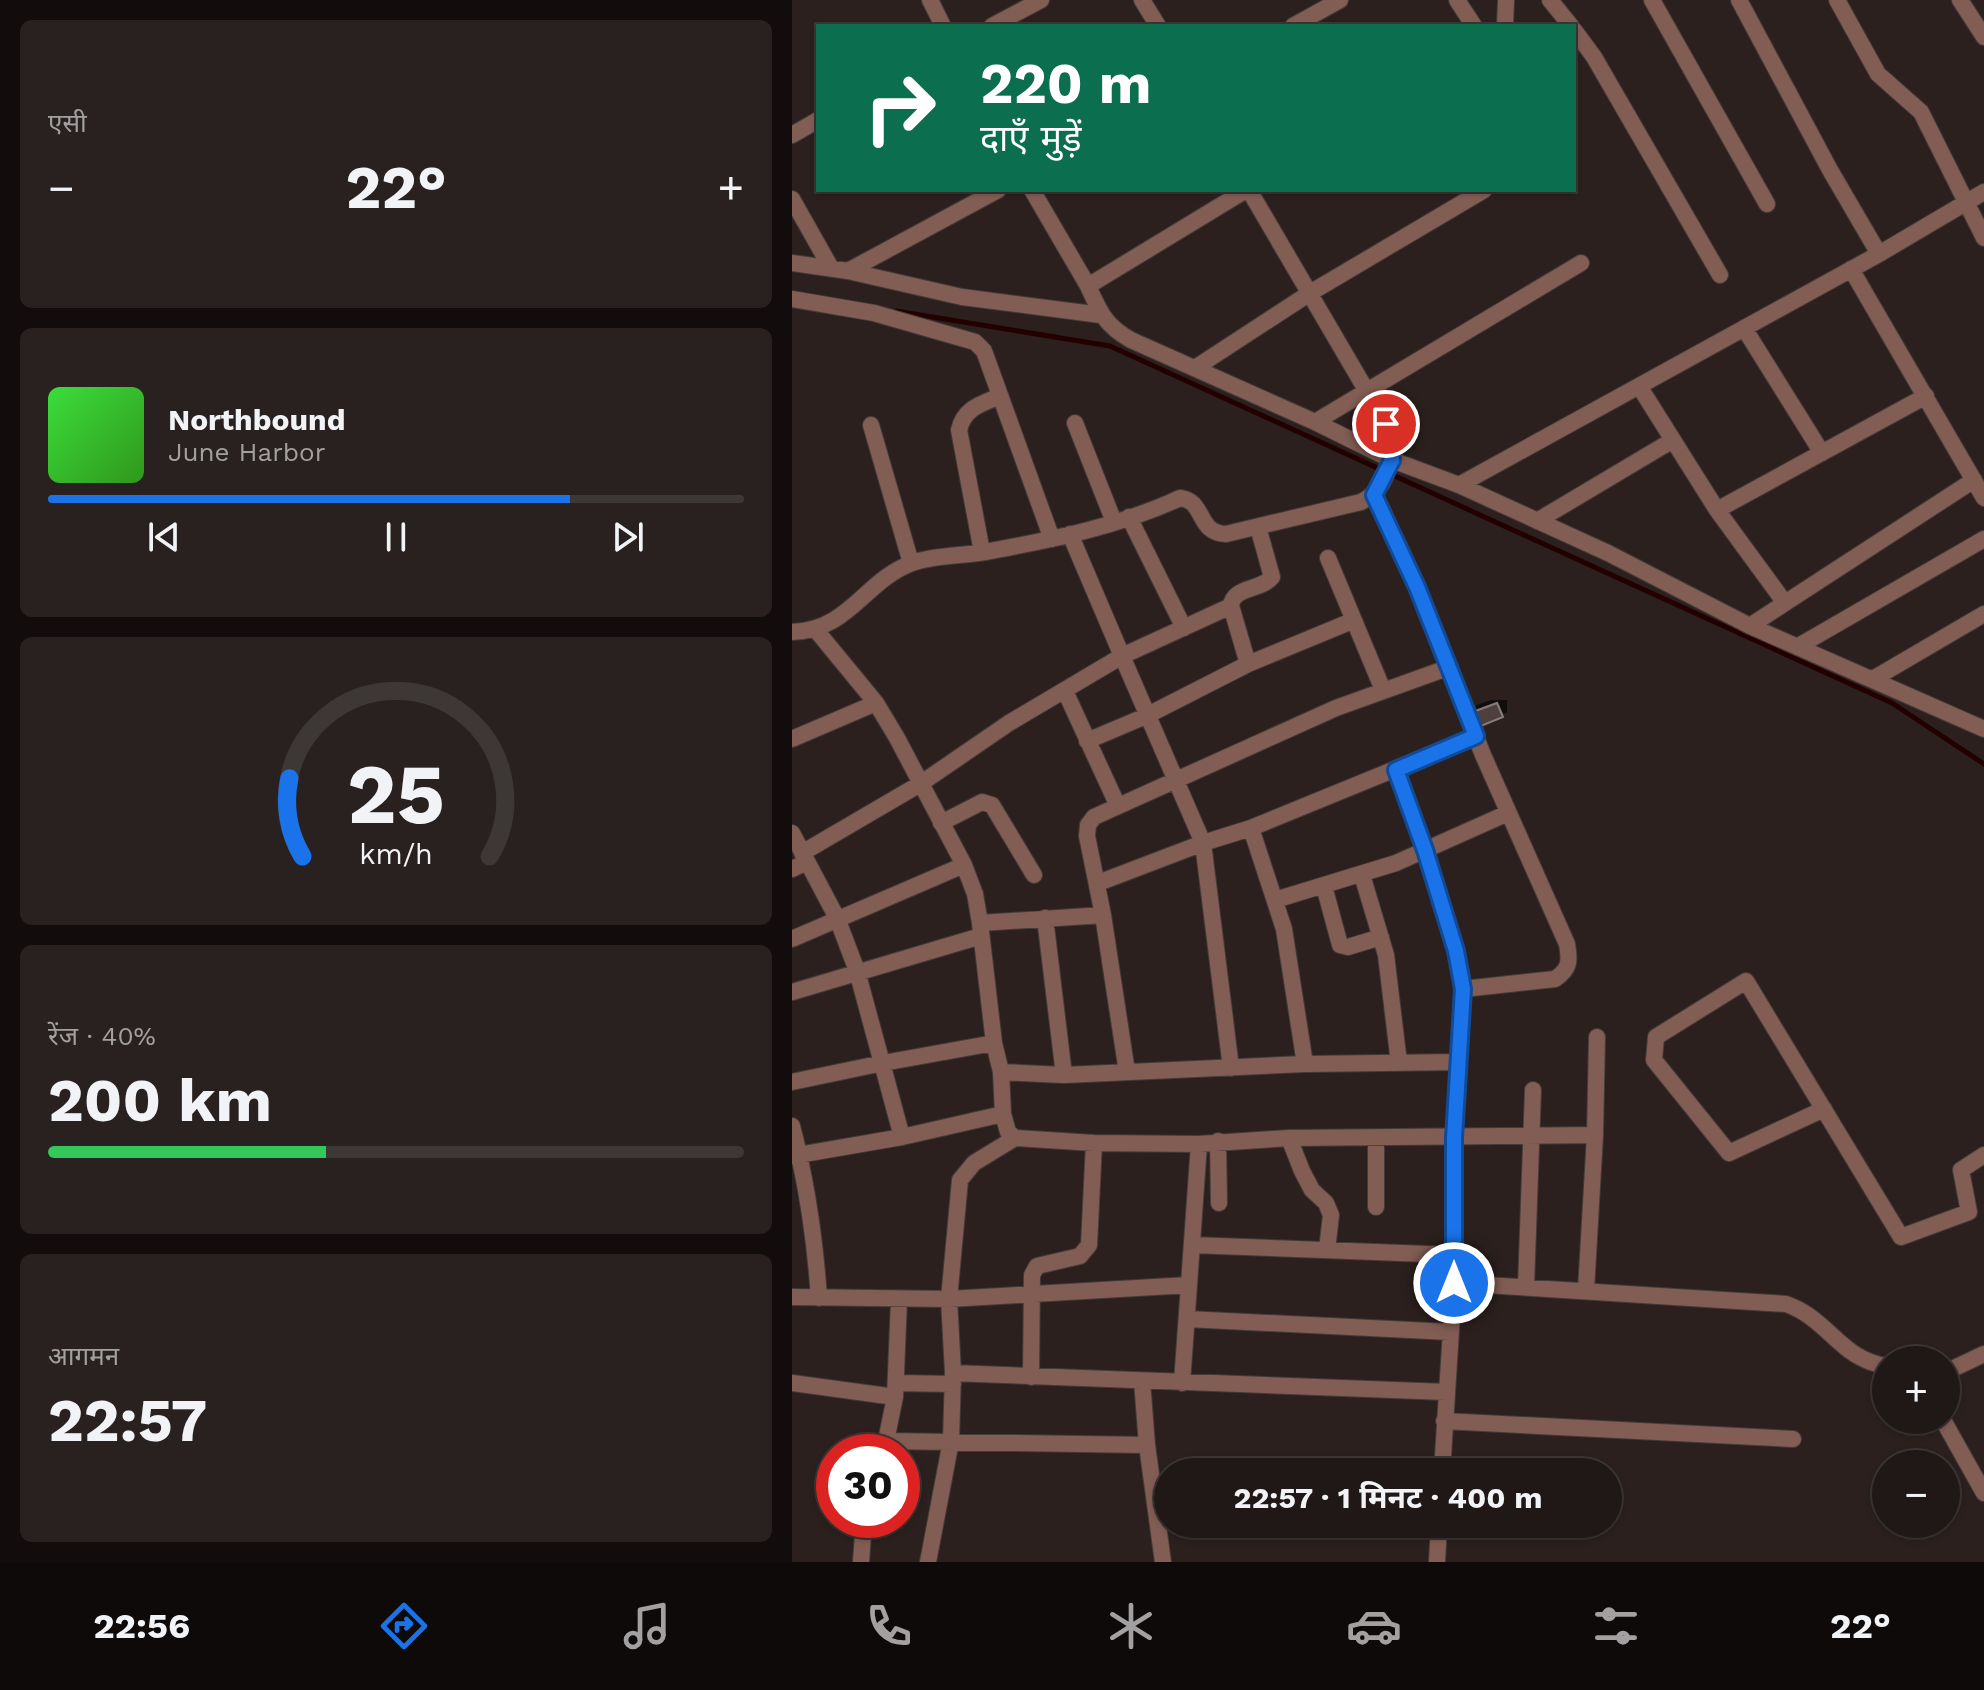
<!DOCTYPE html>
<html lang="hi">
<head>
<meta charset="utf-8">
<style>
  :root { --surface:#201816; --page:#28211f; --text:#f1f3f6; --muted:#a2a0a1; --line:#3d3735; --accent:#1a73e8 }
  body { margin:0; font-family:"Work Sans","Noto Sans Devanagari",sans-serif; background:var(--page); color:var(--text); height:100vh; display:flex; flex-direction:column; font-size:30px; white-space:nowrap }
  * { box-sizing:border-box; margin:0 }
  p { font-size:26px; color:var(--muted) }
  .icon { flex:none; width:44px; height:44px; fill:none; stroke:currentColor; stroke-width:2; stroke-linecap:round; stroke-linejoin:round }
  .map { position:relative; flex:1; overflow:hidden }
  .sheet { display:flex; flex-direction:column; gap:20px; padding:20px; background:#120d0c; width:792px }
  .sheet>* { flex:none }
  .guide { position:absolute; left:24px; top:24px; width:760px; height:168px; border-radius:0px; box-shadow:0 2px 6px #0004,0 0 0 2px var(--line); background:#0b6e4f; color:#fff; overflow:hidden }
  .tools { position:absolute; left:1080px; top:1346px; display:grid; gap:16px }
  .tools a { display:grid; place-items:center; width:88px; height:88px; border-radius:50%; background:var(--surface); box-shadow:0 2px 6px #0004,0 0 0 2px var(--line); font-size:40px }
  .speed { position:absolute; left:24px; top:1434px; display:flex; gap:16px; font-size:40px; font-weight:700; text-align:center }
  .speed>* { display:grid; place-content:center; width:104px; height:104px; border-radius:50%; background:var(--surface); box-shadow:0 2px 6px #0004,0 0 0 2px var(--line); line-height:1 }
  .speed .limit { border:12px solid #d22; background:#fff; color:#111 }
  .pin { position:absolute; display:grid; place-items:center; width:68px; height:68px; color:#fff; margin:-34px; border:4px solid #fff; border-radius:50%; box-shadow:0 2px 8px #0007 }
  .me { position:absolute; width:88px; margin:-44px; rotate:0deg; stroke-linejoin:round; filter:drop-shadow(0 0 6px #0008) }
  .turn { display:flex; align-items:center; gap:28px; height:168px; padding:0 32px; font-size:36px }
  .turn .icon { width:104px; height:104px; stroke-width:2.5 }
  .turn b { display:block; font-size:56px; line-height:68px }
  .big { font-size:60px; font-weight:700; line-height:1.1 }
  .sheet .tile { flex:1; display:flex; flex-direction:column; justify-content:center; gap:12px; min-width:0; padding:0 28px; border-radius:12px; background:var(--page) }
  .sheet .dial { align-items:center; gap:0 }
  .dial svg { height:208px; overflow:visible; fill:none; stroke:var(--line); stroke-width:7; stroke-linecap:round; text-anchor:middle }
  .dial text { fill:var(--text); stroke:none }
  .song { display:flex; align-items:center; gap:24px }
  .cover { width:96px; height:96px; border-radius:12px; background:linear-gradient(135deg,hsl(120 70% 55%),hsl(110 70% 35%)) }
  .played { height:8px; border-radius:4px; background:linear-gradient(90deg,var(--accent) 75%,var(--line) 75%) }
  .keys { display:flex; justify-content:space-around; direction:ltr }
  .heat { display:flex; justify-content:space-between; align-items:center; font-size:44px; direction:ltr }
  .charge { height:12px; border-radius:6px; background:linear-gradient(90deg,#34c759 40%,var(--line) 0) }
  .trip { position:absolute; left:362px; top:1458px; width:468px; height:80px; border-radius:40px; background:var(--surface); box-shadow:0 2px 6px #0004,0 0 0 2px var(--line); font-weight:700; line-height:80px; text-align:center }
  .tabs { display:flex; height:128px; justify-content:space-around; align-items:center; background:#0d0a09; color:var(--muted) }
  .tabs .icon { width:56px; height:56px }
  .tabs .on { color:var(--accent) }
  .tabs b { font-size:36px; color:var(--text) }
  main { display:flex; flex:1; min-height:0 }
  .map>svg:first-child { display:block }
</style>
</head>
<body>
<main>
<section class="sheet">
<div class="tile"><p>एसी</p>
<div class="heat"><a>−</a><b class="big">22°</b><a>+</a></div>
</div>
<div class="tile">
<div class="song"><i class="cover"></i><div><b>Northbound</b><p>June Harbor</p></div></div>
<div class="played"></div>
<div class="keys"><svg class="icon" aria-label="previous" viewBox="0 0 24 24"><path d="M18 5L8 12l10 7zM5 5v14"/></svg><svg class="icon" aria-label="pause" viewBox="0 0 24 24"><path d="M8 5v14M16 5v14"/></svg><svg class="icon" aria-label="next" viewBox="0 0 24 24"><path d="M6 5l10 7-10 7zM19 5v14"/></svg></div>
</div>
<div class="tile dial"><svg viewBox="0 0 100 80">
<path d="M14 69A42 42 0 1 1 86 69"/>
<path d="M14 69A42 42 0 0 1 9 39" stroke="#1a73e8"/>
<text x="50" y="56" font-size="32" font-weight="700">25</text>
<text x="50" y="72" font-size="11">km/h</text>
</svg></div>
<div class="tile"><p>रेंज · 40%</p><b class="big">200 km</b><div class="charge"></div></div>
<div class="tile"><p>आगमन</p><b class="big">22:57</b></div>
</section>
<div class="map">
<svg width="1192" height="1562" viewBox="0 0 1192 1562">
  <defs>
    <filter id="shadow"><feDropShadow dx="7" dy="-7" stdDeviation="0" flood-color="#0009"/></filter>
  </defs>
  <rect width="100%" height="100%" fill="#2b201d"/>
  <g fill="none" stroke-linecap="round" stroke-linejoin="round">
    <path stroke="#230000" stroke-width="5" d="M 104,311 L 318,346 L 1100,703 L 1192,764"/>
  </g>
  <path fill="#4d413e" stroke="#887b77" stroke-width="2" filter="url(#shadow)" d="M 705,703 L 711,717 L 684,728 L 678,713 Z"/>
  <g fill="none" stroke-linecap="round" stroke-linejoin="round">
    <g stroke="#453b38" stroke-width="18">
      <path id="minor" d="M 138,0 L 151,26
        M 350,0 L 366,26
        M 665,0 L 682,26
        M 758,0 L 779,26
        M 860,0 L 975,204
        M 947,0 L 1038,170 L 1087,254
        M 1045,0 L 1086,74 L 1129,112 L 1192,238
        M 1168,0 L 1192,37
        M 200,26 L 249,0
        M 501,26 L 548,0
        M 713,26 L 714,0
        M 782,30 L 802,57 L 928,275
        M 0,135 L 26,120
        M 240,190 L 296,286 L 454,190
        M 0,199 L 39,268
        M 0,263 L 56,271 L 170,297 L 309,315
        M 1059,269 L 1192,498
        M 56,271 L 206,190
        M 296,286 C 308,313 314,326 339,340 L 523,422 L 600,460 L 667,485 L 816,553 L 958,626 L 1192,729
        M 0,299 L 82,313 L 183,342 L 192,351 L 260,539
        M 952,328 L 1030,453
        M 403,368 L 518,293 L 692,190
        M 847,386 L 925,510 L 993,603 L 958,626
        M 523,422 L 789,263
        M 283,423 L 322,522
        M 79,425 L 119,563
        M 667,485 L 1087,254 L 1192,192
        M 582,495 L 625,587 L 691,755 L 775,944 C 778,961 778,969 763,979 L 671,989
        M 925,510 L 1134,396
        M 337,517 L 392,628
        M 745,521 L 881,440
        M 278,534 L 330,656 L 439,606
        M 190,552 L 167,430 C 172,408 189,404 208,396
        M 536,558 L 591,690
        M 993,603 L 1182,480
        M 24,630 L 84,703 L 105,738 L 172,865 L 183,894 L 188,923 L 202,1043 L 209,1072 L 211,1114 L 216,1132 L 223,1138 L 182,1163 L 168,1180 L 157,1299 L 161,1373 L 159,1441 L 136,1562
        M 0,632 C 58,630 72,581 120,563 C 143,555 169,556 193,552 C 259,540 328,526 388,498 C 414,501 404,533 434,534 L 569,502 C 600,486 602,453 594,424 L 457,190
        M 1005,647 L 1192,539
        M 456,664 L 439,606 C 441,586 469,591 480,577 L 466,527
        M 1081,679 L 1192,614
        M 273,691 L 325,804
        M 0,739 L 84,703
        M 295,741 L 354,716 L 456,664 L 560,621
        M 604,770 L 633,850 L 664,951 L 671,989 L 662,1138 L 662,1283 L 650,1472
        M 149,823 L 190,802 L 200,805 L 242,875
        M 459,828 L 492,929 L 513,1064
        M 0,833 L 45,918 L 65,971 L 110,1137
        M 10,853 L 128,784 L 217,723 L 330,656 L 411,843 L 439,1068
        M 0,869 L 15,862
        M 570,875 L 594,955 L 607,1063
        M 306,883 L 411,843 L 459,828 L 684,736
        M 532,886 L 548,945 L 556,947 L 589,937
        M 483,900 L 604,863 L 716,813
        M 253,918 L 272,1075
        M 188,923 L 311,915
        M 0,939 L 172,865
        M 0,992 L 189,936
        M 209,1072 L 272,1075 L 513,1064 L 667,1062
        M 335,1072 L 311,915 L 295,836 L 296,825 L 302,817 L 544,708 L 658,667
        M 0,1082 L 91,1063 L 202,1043
        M 1032,1109 L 937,1153 L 862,1060 L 864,1037 L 954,981 L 1109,1237 L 1177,1212 L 1169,1170 L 1192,1155
        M 0,1126 C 15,1183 23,1240 27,1298
        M 223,1138 L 302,1143 L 407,1144 L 497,1138 L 803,1135
        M 497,1138 L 510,1171 L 520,1190 L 534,1203 L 539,1215 L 535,1250
        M 426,1141 L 427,1203
        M 0,1156 L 110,1137 L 211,1114
        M 584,1207 L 584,1139
        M 400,1245 L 662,1255
        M 662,1283 L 994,1304 C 1037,1319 1048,1359 1094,1366
        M 734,1286 L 741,1090
        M 794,1290 L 803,1135 L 805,1037
        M 0,1297 L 157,1299 L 397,1285
        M 395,1319 L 658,1332
        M 1154,1372 L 1192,1354
        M 161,1373 L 654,1392
        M 239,1377 L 240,1275 L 245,1266 L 288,1256 L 297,1245 L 302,1143
        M 350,1381 L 355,1445 L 371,1562
        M 0,1383 L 103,1397 L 94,1441 L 355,1445
        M 104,1383 L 161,1384
        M 390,1383 L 407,1144
        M 103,1397 L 107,1300
        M 1151,1420 L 1192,1493
        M 652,1421 L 1001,1439
        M 69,1562 L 72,1520
        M 645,1562 L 647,1524"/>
    </g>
    <use href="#minor" stroke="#825d54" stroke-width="16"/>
  </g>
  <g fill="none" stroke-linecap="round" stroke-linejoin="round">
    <g stroke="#114b97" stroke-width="20">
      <path id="route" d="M 594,424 L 600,460 L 582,495 L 625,587 L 684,736 L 604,770 L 633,850 L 664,951 L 671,989 L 662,1138 L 662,1283"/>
    </g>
    <use href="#route" stroke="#1a73e8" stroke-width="14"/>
  </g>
</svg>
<div class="tools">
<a>+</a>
<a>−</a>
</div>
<div class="speed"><div class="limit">30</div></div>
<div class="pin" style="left:594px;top:424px;background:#d93025"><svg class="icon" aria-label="arrive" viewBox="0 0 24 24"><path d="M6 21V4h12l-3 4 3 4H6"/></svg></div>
<svg class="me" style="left:662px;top:1283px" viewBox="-20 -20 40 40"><circle r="17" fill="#1a73e8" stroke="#fff" stroke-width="3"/><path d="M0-11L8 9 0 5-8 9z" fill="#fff"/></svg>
<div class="trip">22:57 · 1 मिनट · 400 m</div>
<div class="guide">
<div class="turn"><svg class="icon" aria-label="right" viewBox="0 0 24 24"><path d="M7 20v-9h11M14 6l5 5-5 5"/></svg><div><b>220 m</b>दाएँ मुड़ें</div></div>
</div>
</div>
</main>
<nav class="tabs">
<b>22:56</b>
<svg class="icon on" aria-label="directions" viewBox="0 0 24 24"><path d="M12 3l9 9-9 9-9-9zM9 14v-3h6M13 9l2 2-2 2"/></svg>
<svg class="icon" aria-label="music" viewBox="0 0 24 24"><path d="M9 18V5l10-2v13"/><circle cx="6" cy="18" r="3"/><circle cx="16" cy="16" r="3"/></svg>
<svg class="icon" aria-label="phone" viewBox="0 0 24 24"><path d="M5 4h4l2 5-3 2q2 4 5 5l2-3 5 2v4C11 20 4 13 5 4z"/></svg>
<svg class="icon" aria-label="climate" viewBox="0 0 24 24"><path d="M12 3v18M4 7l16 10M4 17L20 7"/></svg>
<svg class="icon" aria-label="car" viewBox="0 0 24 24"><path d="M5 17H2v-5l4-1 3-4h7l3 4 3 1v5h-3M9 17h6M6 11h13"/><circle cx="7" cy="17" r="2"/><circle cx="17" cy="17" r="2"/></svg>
<svg class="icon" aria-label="filters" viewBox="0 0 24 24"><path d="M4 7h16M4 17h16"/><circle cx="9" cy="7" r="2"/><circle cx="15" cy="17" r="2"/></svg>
<b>22°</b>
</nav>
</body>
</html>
